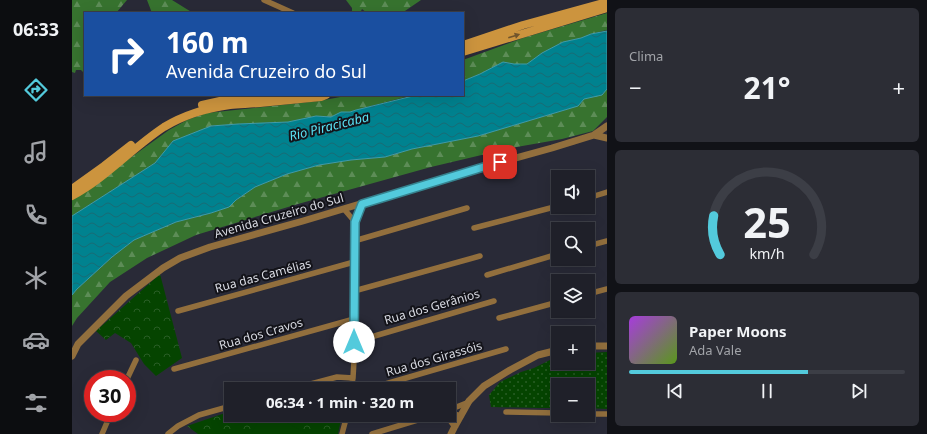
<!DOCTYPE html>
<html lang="pt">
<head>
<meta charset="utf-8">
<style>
  :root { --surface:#1f2029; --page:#2c2d35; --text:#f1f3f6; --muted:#a1a3a8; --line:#3c3e46; --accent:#53cadc }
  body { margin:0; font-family:"Noto Sans",sans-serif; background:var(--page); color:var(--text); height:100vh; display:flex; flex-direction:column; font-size:15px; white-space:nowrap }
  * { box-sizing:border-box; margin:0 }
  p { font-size:13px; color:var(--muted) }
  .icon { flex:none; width:22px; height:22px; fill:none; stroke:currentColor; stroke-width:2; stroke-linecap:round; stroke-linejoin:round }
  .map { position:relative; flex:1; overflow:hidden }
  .drawer { display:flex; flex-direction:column; gap:8px; padding:8px; background:#111217; width:320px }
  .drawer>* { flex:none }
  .banner { position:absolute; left:12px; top:12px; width:380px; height:84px; border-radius:0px; box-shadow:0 4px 16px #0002,0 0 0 1px var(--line); background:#1a4fa0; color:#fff; overflow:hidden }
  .tools { position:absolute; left:479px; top:170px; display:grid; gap:8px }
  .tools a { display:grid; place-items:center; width:44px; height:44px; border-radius:0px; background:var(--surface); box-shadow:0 4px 16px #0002,0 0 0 1px var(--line); font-size:20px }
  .speed { position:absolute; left:12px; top:370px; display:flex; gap:8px; font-size:20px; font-weight:700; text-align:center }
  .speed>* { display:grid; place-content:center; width:52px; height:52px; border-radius:50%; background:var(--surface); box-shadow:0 4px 16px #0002,0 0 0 1px var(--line); line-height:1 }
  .speed .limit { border:6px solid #d22; background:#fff; color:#111 }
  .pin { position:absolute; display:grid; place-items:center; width:34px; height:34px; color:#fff; margin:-17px; border-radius:8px; box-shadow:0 2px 6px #0006 }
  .me { position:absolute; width:44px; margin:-22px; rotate:0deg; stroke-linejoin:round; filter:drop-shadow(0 0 3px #0008) }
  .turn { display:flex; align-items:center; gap:14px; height:84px; padding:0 16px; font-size:18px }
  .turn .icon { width:52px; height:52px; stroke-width:2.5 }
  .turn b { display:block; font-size:28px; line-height:34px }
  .big { font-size:30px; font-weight:700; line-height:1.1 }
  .drawer .card { flex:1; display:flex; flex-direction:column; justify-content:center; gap:6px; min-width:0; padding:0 14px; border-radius:6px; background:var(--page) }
  .drawer .dial { align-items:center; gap:0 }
  .dial svg { height:104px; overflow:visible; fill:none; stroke:var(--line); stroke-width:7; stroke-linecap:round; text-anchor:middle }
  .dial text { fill:var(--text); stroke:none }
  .song { display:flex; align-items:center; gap:12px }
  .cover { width:48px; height:48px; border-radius:6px; background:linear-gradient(135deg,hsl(280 70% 55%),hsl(90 70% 35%)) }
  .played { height:4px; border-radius:2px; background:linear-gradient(90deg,var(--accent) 65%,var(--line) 65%) }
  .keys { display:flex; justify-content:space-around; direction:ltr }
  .heat { display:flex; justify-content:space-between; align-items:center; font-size:22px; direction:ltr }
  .trip { position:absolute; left:152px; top:382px; width:232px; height:40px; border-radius:0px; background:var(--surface); box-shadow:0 4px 16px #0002,0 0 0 1px var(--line); font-weight:700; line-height:40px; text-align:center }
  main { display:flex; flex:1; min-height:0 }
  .tab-bar { display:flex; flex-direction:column; width:72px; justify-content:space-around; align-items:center; background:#0c0d10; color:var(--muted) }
  .tab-bar .icon { width:28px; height:28px }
  .tab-bar .current { color:var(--accent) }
  .tab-bar b { font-size:18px; color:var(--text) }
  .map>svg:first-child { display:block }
</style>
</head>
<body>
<main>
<nav class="tab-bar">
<b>06:33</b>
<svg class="icon current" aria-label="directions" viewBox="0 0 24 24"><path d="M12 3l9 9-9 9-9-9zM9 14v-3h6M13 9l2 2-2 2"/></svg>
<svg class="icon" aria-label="music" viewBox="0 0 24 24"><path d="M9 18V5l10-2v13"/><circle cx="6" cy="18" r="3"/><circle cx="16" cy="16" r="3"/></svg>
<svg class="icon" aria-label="phone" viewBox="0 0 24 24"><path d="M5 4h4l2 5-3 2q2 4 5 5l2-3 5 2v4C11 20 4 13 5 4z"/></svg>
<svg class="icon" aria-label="climate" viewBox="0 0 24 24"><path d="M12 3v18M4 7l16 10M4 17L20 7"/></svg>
<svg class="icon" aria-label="car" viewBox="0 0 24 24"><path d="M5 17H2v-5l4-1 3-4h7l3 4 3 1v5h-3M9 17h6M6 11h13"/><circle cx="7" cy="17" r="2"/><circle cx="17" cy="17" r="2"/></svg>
<svg class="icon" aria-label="filters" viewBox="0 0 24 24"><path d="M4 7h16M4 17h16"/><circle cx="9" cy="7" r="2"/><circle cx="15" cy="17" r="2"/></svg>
</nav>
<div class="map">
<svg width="535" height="434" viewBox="0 0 535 434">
  <defs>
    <pattern id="grass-dots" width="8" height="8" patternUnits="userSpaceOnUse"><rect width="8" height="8" fill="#054400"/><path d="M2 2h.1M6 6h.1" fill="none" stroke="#295e25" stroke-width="1.8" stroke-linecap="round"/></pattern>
    <pattern id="forest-firs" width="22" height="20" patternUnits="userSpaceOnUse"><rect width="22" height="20" fill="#37732f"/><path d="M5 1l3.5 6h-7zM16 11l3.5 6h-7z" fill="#5d8d57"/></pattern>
    <pattern id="park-crowns" width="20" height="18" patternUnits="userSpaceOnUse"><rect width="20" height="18" fill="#054400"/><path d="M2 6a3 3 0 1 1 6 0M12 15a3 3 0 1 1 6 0" fill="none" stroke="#295e25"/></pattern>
    <pattern id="water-waves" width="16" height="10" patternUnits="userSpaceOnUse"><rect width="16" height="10" fill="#00828f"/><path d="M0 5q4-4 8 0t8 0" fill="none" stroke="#176b75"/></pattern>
  </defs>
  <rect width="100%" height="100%" fill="#292a37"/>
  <path fill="url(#grass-dots)" d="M 535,352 L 535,409 L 516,408 L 516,385 L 486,385 L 486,408 L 467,408 L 419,407 L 417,395 L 428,382 L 449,372 L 462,368 L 478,360 L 486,358 L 486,363 L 516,363 L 516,353 Z"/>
  <path fill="url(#forest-firs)" d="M 0,0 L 55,0 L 44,13 L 13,13 L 13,74 L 9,70 L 4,70 L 3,73 L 0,72 Z
    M 75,0 L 100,0 L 121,13 L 80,13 Z
    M 274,0 L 349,0 L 330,13 L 295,13 L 290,9 L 288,13 L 280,13 L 280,8 Z
    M 535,13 L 535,30 L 519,34 L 509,38 L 491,42 L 470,53 L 455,64 L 442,64 L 431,62 L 408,74 L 391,81 L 391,60 L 451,38 Z
    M 535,89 L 535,117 L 521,131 L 490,139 L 439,148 L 359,167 L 226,204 L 124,235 L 75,258 L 38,282 L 5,318 L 0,326 L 0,295 L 5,289 L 40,257 L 62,240 L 104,222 L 139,213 L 153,208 L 183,187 L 215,174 L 247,165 L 279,160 L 313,157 L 340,149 L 406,136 L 506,106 L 512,99 L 529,95 Z
    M 279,95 L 341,95 L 284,110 L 278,112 L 269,112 L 259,117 L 244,116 L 216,122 L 166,124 L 139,126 L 101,141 L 83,163 L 0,216 L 0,200 L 97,130 L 115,120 L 135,113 L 247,101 Z"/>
  <path fill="url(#park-crowns)" d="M 88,274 L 110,358 L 84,376 L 72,364 L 59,343 L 43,333 L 34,340 L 24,331 Z
    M 159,411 L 159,415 L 219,415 L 220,417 L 226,415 L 270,415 L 266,434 L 126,434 L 115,426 Z"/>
  <path fill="#054400" d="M 190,415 L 200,415 L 236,434 L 179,434 Z"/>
  <path fill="url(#water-waves)" stroke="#419ca8" d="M 535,31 L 535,89 L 530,95 L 512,99 L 506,106 L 406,136 L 340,149 L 313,157 L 279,160 L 247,165 L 215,174 L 183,187 L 164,200 L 157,207 L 139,213 L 104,222 L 62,240 L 40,257 L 5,289 L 0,295 L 0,216 L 83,163 L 101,141 L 139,126 L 166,124 L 216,122 L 244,116 L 259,117 L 269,112 L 278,112 L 284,110 L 345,95 L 391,95 L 391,81 L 408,74 L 431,62 L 442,64 L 455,64 L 470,53 L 491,42 L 509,38 L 519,34 Z"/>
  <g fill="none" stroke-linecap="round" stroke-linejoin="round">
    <path stroke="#926f3d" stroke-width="5.5" d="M 192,0 L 221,13
      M 516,198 L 535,192
      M 272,209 L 283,222
      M 402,228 L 486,206
      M 282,241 L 395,208
      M 516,246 L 535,241
      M 415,275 L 486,254
      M 282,291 L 408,256
      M 516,294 L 535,289
      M 106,311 L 282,262
      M 427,318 L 486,302
      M 282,342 L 422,301
      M 102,369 L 282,319
      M 55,379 L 64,360
      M 220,389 L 265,377 L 281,378
      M 279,389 L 281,378 L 282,360 L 283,222 L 290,204
      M 296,389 L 434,349
      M 377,410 L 397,402
      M 377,412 L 389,416
      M 434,412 L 486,413
      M 516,414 L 535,414
      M 30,434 L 39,413
      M 96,434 L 106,426 L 127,415 L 159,406
      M 270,434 L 275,415
      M 300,434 L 362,415"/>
    <path stroke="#926f3d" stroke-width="7" d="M 522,135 L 535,138
      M 516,346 L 535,346
      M 0,356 L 6,344 L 54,296 L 91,268 L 108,258 L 138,247 L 231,221 L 415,166 L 480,148 L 522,135 L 535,126
      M 375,415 L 383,426
      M 379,434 L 383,426 L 397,401 L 412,386 L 438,370 L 466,355 L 486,350"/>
    <path stroke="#cc943e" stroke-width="8" d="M 391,45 L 451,25 L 535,2
      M 391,52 L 535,8
      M 130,105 L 157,99 L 205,95
      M 0,189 L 32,166 L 59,145
      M 0,196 C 34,178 60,148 92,127 C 112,115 135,108 158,105 C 168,104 178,104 188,103 C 209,101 229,99 249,97 L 254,95"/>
  </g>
  <defs><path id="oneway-solid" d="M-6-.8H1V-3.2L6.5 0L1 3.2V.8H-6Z"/></defs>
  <use fill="#70542c" href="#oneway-solid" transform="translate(442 36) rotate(-18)"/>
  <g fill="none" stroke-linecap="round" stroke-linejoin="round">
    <g stroke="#36838f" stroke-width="10">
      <path id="route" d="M 282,342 L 283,222 L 290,204 L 428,162"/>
    </g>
    <use href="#route" stroke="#53cadc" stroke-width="7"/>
  </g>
  <g text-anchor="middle" stroke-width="4" stroke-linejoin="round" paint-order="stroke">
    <g font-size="12" fill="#d8dae2" stroke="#131319">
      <text transform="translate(207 216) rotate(-16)" y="4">Avenida Cruzeiro do Sul</text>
      <text transform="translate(191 276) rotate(-15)" y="4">Rua das Camélias</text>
      <text transform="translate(360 307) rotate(-16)" y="4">Rua dos Gerânios</text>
      <text transform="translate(189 334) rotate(-16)" y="4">Rua dos Cravos</text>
      <text transform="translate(362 359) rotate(-16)" y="4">Rua dos Girassóis</text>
    </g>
    <g font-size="13" font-style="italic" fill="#5ae2f4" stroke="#131319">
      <text transform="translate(257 126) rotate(-14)" y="5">Rio Piracicaba</text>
    </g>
  </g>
</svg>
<div class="tools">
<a><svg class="icon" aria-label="sound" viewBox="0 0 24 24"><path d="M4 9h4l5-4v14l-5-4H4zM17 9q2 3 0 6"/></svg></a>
<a><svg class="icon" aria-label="search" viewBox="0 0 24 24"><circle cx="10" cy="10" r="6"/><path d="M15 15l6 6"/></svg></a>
<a><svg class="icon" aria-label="layers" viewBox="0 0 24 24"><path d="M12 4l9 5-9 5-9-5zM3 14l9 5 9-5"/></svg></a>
<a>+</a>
<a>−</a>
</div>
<div class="speed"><div class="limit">30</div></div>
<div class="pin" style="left:428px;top:162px;background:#d93025"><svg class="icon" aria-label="arrive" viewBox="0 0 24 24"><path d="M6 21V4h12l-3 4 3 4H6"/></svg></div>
<svg class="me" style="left:282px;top:342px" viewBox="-20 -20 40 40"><circle r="19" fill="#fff"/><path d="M0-13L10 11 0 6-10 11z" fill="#53cadc"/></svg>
<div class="trip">06:34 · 1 min · 320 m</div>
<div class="banner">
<div class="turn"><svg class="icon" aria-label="right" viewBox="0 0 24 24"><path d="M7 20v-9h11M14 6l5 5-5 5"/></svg><div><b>160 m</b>Avenida Cruzeiro do Sul</div></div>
</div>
</div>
<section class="drawer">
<div class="card"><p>Clima</p>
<div class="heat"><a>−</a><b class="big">21°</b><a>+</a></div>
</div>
<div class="card dial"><svg viewBox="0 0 100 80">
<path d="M14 69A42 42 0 1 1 86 69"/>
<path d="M14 69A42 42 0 0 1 9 39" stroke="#53cadc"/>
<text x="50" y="56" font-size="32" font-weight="700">25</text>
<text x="50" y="72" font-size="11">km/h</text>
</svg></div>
<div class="card">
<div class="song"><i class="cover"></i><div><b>Paper Moons</b><p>Ada Vale</p></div></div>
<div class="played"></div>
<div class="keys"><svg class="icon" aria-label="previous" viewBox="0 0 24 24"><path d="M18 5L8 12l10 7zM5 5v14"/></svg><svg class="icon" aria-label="pause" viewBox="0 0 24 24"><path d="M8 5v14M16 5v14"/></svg><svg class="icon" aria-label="next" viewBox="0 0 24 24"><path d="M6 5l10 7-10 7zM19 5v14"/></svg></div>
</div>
</section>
</main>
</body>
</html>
